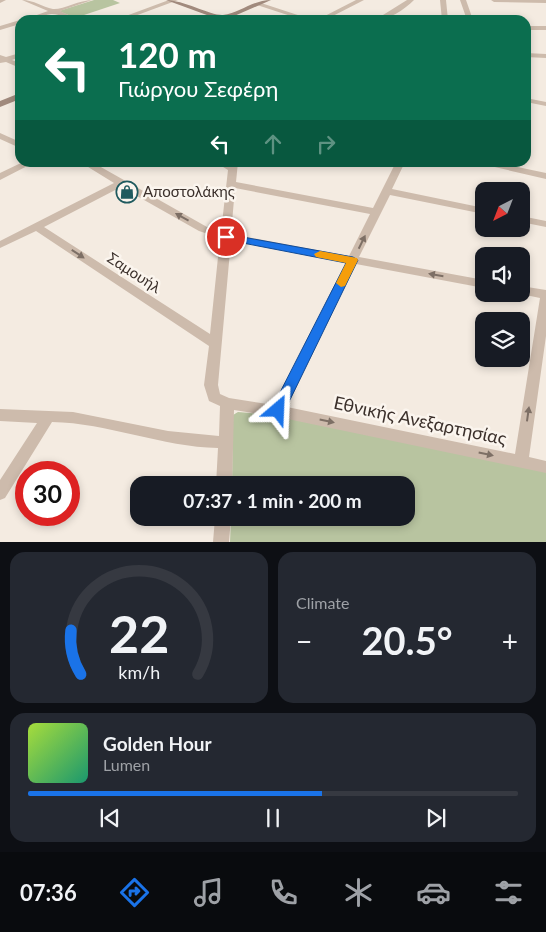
<!DOCTYPE html>
<html lang="en">
<head>
<meta charset="utf-8">
<style>
  :root { --surface:#171b24; --page:#242831; --text:#f1f3f6; --muted:#9ea1a6; --line:#363941; --accent:#1a73e8 }
  body { margin:0; font-family:Lato,sans-serif; background:var(--page); color:var(--text); height:100vh; display:flex; flex-direction:column; font-size:19px; white-space:nowrap }
  * { box-sizing:border-box; margin:0 }
  p { font-size:16px; color:var(--muted) }
  .icon { flex:none; width:28px; height:28px; fill:none; stroke:currentColor; stroke-width:2; stroke-linecap:round; stroke-linejoin:round }
  .map { position:relative; height:542px; overflow:hidden }
  .sheet { display:flex; flex-direction:column; gap:10px; padding:10px; background:#0d0f14; flex:1 }
  .sheet>* { flex:none }
  .top-card { position:absolute; left:15px; top:15px; width:516px; height:152px; border-radius:15px; box-shadow:0 2px 8px #0003; background:#0b6e4f; color:#fff; overflow:hidden }
  .needle { width:32px; rotate:222deg }
  .tools { position:absolute; left:475px; top:182px; display:grid; gap:10px }
  .tools a { display:grid; place-items:center; width:55px; height:55px; border-radius:10px; background:var(--surface); box-shadow:0 2px 8px #0003; font-size:25px }
  .speed { position:absolute; left:15px; top:461px; display:flex; gap:10px; font-size:25px; font-weight:700; text-align:center }
  .speed>* { display:grid; place-content:center; width:65px; height:65px; border-radius:50%; background:var(--surface); box-shadow:0 2px 8px #0003; line-height:1 }
  .speed .limit { border:8px solid #d22; background:#fff; color:#111 }
  .pin { position:absolute; display:grid; place-items:center; width:42px; height:42px; color:#fff; margin:-21px; border:2px solid #fff; border-radius:50%; box-shadow:0 1px 5px #0007 }
  .me { position:absolute; width:55px; margin:-28px; rotate:26deg; stroke-linejoin:round; filter:drop-shadow(0 0 4px #0008) }
  .turn { display:flex; align-items:center; gap:18px; height:105px; padding:0 20px; font-size:22px }
  .turn .icon { width:65px; height:65px; stroke-width:2.5 }
  .turn b { display:block; font-size:35px; line-height:42px }
  .lanes { display:flex; align-items:center; height:48px; padding:0 20px; background:#0003; justify-content:center; gap:25px; direction:ltr }
  .lanes .off { opacity:.35 }
  .big { font-size:38px; font-weight:700; line-height:1.1 }
  .sheet .tile { flex:1; display:flex; flex-direction:column; justify-content:center; gap:8px; min-width:0; padding:0 18px; border-radius:15px; background:var(--page) }
  .sheet .dial { align-items:center; gap:0 }
  .dial svg { height:130px; overflow:visible; fill:none; stroke:var(--line); stroke-width:7; stroke-linecap:round; text-anchor:middle }
  .dial text { fill:var(--text); stroke:none }
  .song { display:flex; align-items:center; gap:15px }
  .cover { width:60px; height:60px; border-radius:8px; background:linear-gradient(135deg,hsl(80 70% 55%),hsl(160 70% 35%)) }
  .played { height:5px; border-radius:2px; background:linear-gradient(90deg,var(--accent) 60%,var(--line) 60%) }
  .keys { display:flex; justify-content:space-around; direction:ltr }
  .heat { display:flex; justify-content:space-between; align-items:center; font-size:28px; direction:ltr }
  .sheet .tiles { flex:1; display:grid; gap:10px; grid-template-columns:1fr 1fr }
  .tile:last-child { grid-column:span 2 }
  .trip { position:absolute; left:130px; top:476px; width:285px; height:50px; border-radius:15px; background:var(--surface); box-shadow:0 2px 8px #0003; font-weight:700; line-height:50px; text-align:center }
  .menu { display:flex; height:80px; justify-content:space-around; align-items:center; background:#090b0e; color:var(--muted) }
  .menu .icon { width:35px; height:35px }
  .menu .active { color:var(--accent) }
  .menu b { font-size:22px; color:var(--text) }
  .map>svg:first-child { display:block }
</style>
</head>
<body>
<div class="map">
<svg width="546" height="542" viewBox="0 0 546 542">
  <rect width="100%" height="100%" fill="#f4ebe1"/>
  <path fill="#b8c4a0" d="M 94,0 L 113,0 L 120,3 L 75,18 L 59,11 Z
    M 238,412 L 272,415 L 546,472 L 546,542 L 230,542 L 231,518 L 406,518 L 406,485 L 232,485 L 233,415 Z"/>
  <g fill="none" stroke-linecap="round" stroke-linejoin="round">
    <path fill="#cdbbac" fill-rule="evenodd" d="M 0,0 L 6,0 L 0,3 Z
      M 22,0 C 34,0 42,7 53,9 C 62,10 80,0 92,0 L 60,11 L 79,20 C 70,20 58,13 51,14 C 41,16 33,20 23,20 L 48,11 Z
      M 169,0 L 178,0 L 124,20 L 115,20 Z
      M 356,0 L 364,0 L 325,20 L 317,20 Z
      M 407,0 L 414,0 C 404,10 389,20 375,20 Z
      M 440,0 L 446,0 L 448,20 L 442,20 Z
      M 460,0 L 466,0 L 473,20 L 467,20 Z
      M 491,0 L 546,0 L 546,3 L 494,2 Z
      M 257,3 L 261,3 L 313,20 L 303,20 L 257,5 Z
      M 20,20 L 20,24 L 0,30 L 0,26 Z
      M 526,26 L 546,26 L 546,30 L 526,30 Z
      M 20,53 L 20,57 L 12,60 L 20,63 L 20,68 L 6,62 L 0,63 L 0,55 L 6,57 Z
      M 526,53 L 546,54 L 546,58 L 526,57 Z
      M 526,98 L 546,102 L 546,106 L 526,102 Z
      M 0,133 L 20,142 L 20,148 L 0,139 Z
      M 23,162 L 35,162 L 0,180 L 0,173 Z
      M 80,162 L 92,162 L 207,227 L 221,232 L 228,170 L 215,162 L 238,162 L 236,182 L 373,208 L 396,162 L 405,162 L 392,189 L 484,208 L 484,214 L 390,195 L 359,257 L 484,280 L 484,288 L 356,264 L 287,407 L 515,454 L 540,298 L 521,294 L 521,286 L 546,290 L 546,336 L 529,457 L 546,461 L 546,473 L 278,417 L 234,410 L 232,485 L 216,485 L 218,448 C 162,447 108,423 52,422 L 5,498 L 0,500 L 0,480 L 37,423 L 0,421 L 0,409 L 73,412 L 168,431 L 219,436 L 220,406 L 209,401 L 204,385 L 209,346 L 36,231 L 0,248 L 0,241 L 114,183 ZM 121,187 L 199,231 L 220,238 L 210,334 L 44,227 ZM 235,188 L 370,214 L 349,256 L 231,234 ZM 231,240 L 346,262 L 274,405 L 229,398 L 220,394 L 218,385 Z
      M 473,162 L 493,162 L 546,173 L 546,179 Z
      M 521,216 L 546,221 L 546,227 L 521,222 Z
      M 215,518 L 231,518 L 229,542 L 213,542 Z"/>
    <path fill="#a18a7d" fill-rule="evenodd" d="M 166,0 C 183,0 212,16 223,15 C 240,13 253,0 271,0 L 225,20 L 212,20 L 215,18 Z
      M 20,93 L 20,99 L 0,107 L 0,101 Z"/>
  </g>
  <defs><path id="oneway-solid" d="M-6-.8H1V-3.2L6.5 0L1 3.2V.8H-6Z" transform="scale(1.25)"/></defs>
  <g fill="#7d6f65">
    <use href="#oneway-solid" transform="translate(182 217) rotate(-151)"/>
    <use href="#oneway-solid" transform="translate(362 242) rotate(-64)"/>
    <use href="#oneway-solid" transform="translate(78 254) rotate(33)"/>
    <use href="#oneway-solid" transform="translate(436 275) rotate(-170)"/>
    <use href="#oneway-solid" transform="translate(528 414) rotate(-82)"/>
    <use href="#oneway-solid" transform="translate(327 421) rotate(12)"/>
    <use href="#oneway-solid" transform="translate(486 454) rotate(12)"/>
  </g>
  <path fill="#1a73e8" stroke="#114b97" d="M 226,234 L 353,257 L 358,260 L 285,410 L 283,414 L 278,416 L 273,414 L 271,410 L 346,263 L 222,239 L 221,237 Z"/>
  <path fill="#f59e0b" d="M 320,251 L 357,258 L 358,260 L 345,286 L 341,287 L 336,283 L 346,263 L 316,257 L 314,254 Z"/>
  <defs>
    <g id="shop-ring" transform="scale(1.125)"><circle r="9.5" fill="#fbf5ee" stroke="#1f5a5e" stroke-width="1.5"/><path d="M-5-2.5h2.3a2.7 3.5 0 0 1 5.4 0H5L5.5 6h-11ZM-1.5-2.5h3a1.5 2.3 0 0 0-3 0Z" fill="#1f5a5e"/></g>
  </defs>
  <g fill-rule="evenodd">
    <use href="#shop-ring" x="127" y="192"/>
  </g>
  <g text-anchor="middle" stroke-width="5" stroke-linejoin="round" paint-order="stroke">
    <g font-size="15" fill="#3b302b" stroke="#fbf5ee" text-anchor="start">
      <text x="143" y="197">Αποστολάκης</text>
    </g>
    <g font-size="15" fill="#3b302b" stroke="#fbf5ee">
      <text transform="translate(134 273) rotate(33)" y="5">Σαμουήλ</text>
    </g>
    <g font-size="18" fill="#3b302b" stroke="#fbf5ee">
      <text transform="translate(420 421) rotate(12)" y="6">Εθνικής Ανεξαρτησίας</text>
    </g>
  </g>
</svg>
<div class="tools">
<a><svg class="needle" viewBox="-14 -14 28 28"><path d="M0-13l5 13h-10z" fill="#e53935"/><path d="M0 13l5-13h-10z" fill="#9ea1a6"/></svg></a>
<a><svg class="icon" aria-label="sound" viewBox="0 0 24 24"><path d="M4 9h4l5-4v14l-5-4H4zM17 9q2 3 0 6"/></svg></a>
<a><svg class="icon" aria-label="layers" viewBox="0 0 24 24"><path d="M12 4l9 5-9 5-9-5zM3 14l9 5 9-5"/></svg></a>
</div>
<div class="speed"><div class="limit">30</div></div>
<div class="pin" style="left:226px;top:237px;background:#d93025"><svg class="icon" aria-label="arrive" viewBox="0 0 24 24"><path d="M6 21V4h12l-3 4 3 4H6"/></svg></div>
<svg class="me" style="left:278px;top:410px" viewBox="-20 -20 40 40"><path d="M0-17L14 15 0 8-14 15z" fill="#1a73e8" stroke="#fff" stroke-width="4"/></svg>
<div class="trip">07:37 · 1 min · 200 m</div>
<div class="top-card">
<div class="turn"><svg class="icon" aria-label="left" viewBox="0 0 24 24"><path d="M17 20v-9H6M10 6l-5 5 5 5"/></svg><div><b>120 m</b>Γιώργου Σεφέρη</div></div>
<div class="lanes"><svg class="icon" aria-label="left" viewBox="0 0 24 24"><path d="M17 20v-9H6M10 6l-5 5 5 5"/></svg><svg class="icon off" aria-label="ahead" viewBox="0 0 24 24"><path d="M12 20V5M6 11l6-6 6 6"/></svg><svg class="icon off" aria-label="right" viewBox="0 0 24 24"><path d="M7 20v-9h11M14 6l5 5-5 5"/></svg></div>
</div>
</div>
<section class="sheet">
<div class="tiles">
<div class="tile dial"><svg viewBox="0 0 100 80">
<path d="M14 69A42 42 0 1 1 86 69"/>
<path d="M14 69A42 42 0 0 1 8 42" stroke="#1a73e8"/>
<text x="50" y="56" font-size="32" font-weight="700">22</text>
<text x="50" y="72" font-size="11">km/h</text>
</svg></div>
<div class="tile"><p>Climate</p>
<div class="heat"><a>−</a><b class="big">20.5°</b><a>+</a></div>
</div>
<div class="tile">
<div class="song"><i class="cover"></i><div><b>Golden Hour</b><p>Lumen</p></div></div>
<div class="played"></div>
<div class="keys"><svg class="icon" aria-label="previous" viewBox="0 0 24 24"><path d="M18 5L8 12l10 7zM5 5v14"/></svg><svg class="icon" aria-label="pause" viewBox="0 0 24 24"><path d="M8 5v14M16 5v14"/></svg><svg class="icon" aria-label="next" viewBox="0 0 24 24"><path d="M6 5l10 7-10 7zM19 5v14"/></svg></div>
</div>
</div>
</section>
<nav class="menu">
<b>07:36</b>
<svg class="icon active" aria-label="directions" viewBox="0 0 24 24"><path d="M12 3l9 9-9 9-9-9zM9 14v-3h6M13 9l2 2-2 2"/></svg>
<svg class="icon" aria-label="music" viewBox="0 0 24 24"><path d="M9 18V5l10-2v13"/><circle cx="6" cy="18" r="3"/><circle cx="16" cy="16" r="3"/></svg>
<svg class="icon" aria-label="phone" viewBox="0 0 24 24"><path d="M5 4h4l2 5-3 2q2 4 5 5l2-3 5 2v4C11 20 4 13 5 4z"/></svg>
<svg class="icon" aria-label="climate" viewBox="0 0 24 24"><path d="M12 3v18M4 7l16 10M4 17L20 7"/></svg>
<svg class="icon" aria-label="car" viewBox="0 0 24 24"><path d="M5 17H2v-5l4-1 3-4h7l3 4 3 1v5h-3M9 17h6M6 11h13"/><circle cx="7" cy="17" r="2"/><circle cx="17" cy="17" r="2"/></svg>
<svg class="icon" aria-label="filters" viewBox="0 0 24 24"><path d="M4 7h16M4 17h16"/><circle cx="9" cy="7" r="2"/><circle cx="15" cy="17" r="2"/></svg>
</nav>
</body>
</html>
